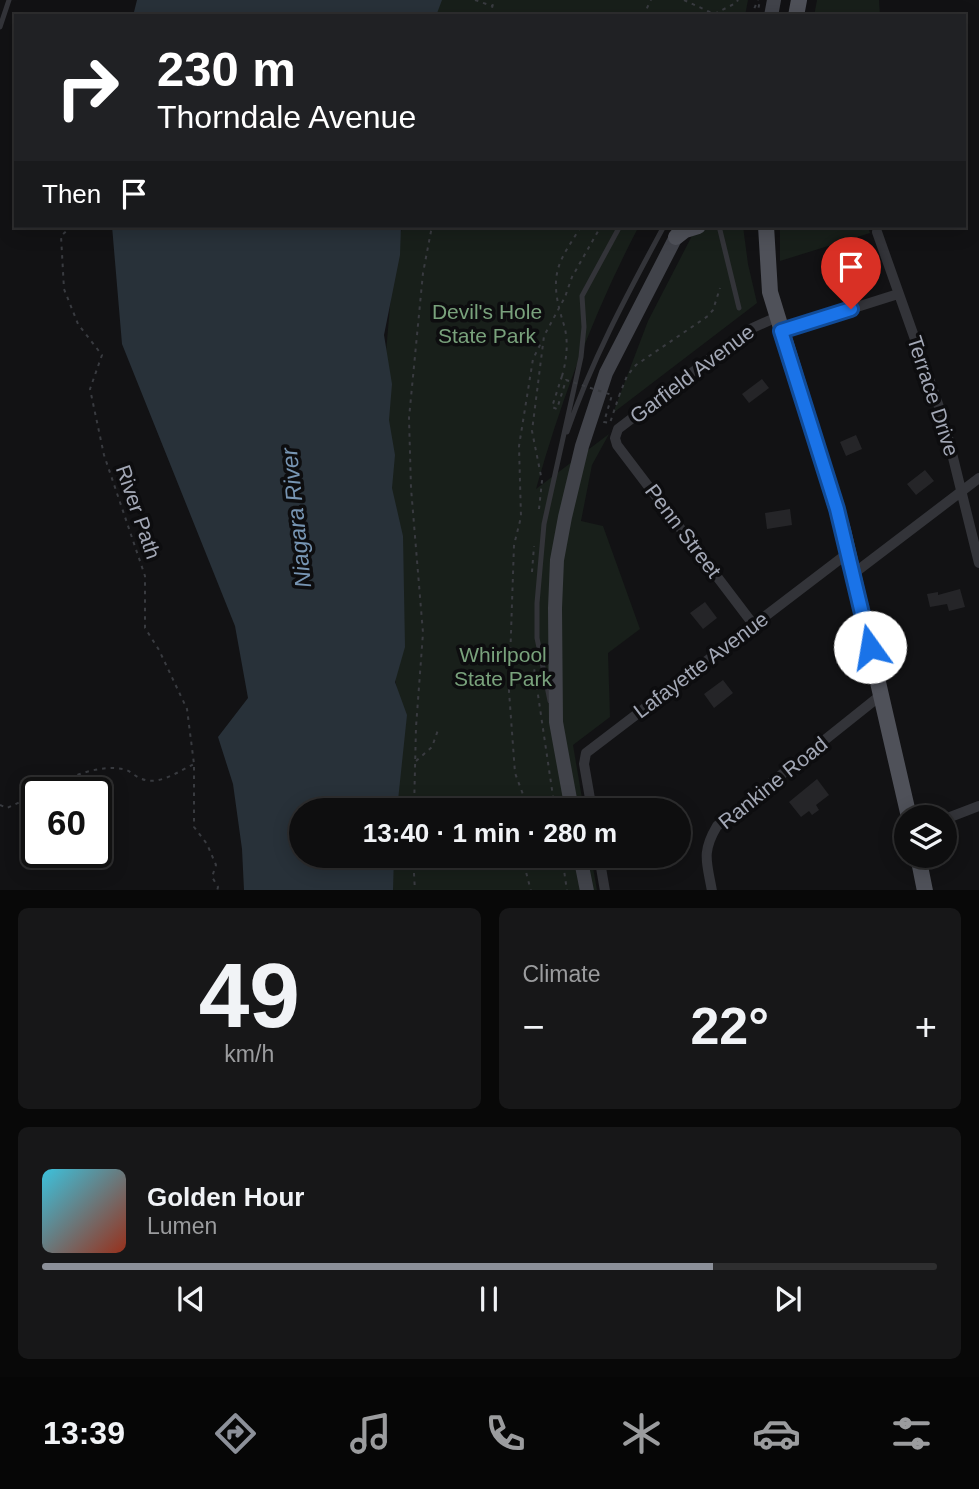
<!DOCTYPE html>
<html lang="en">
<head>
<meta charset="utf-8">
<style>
  :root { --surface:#0e0e0f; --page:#171718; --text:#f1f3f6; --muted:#9b9c9e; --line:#2e2e2f; --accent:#8c9099 }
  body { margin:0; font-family:Arial,sans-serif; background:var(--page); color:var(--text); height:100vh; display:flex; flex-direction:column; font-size:26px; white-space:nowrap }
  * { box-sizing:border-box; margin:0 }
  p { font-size:23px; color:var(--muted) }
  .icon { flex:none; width:38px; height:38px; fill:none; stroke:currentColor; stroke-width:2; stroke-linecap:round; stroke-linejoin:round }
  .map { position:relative; height:890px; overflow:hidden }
  .side { display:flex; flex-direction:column; gap:18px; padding:18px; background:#080808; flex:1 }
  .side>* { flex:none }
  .top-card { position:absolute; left:14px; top:14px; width:952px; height:214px; border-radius:0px; box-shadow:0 4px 18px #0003,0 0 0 2px var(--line); background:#202124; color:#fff; overflow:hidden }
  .controls { position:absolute; left:894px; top:805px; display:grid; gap:14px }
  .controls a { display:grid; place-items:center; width:63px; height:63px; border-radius:50%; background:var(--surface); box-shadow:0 4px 18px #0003,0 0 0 2px var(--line); font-size:35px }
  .speed { position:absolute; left:21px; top:777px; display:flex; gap:14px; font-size:35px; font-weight:700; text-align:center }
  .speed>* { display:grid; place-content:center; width:91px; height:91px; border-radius:50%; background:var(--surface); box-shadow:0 4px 18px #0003,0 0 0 2px var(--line); line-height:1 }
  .speed .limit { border:4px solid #111; border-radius:10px; background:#fff; color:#111 }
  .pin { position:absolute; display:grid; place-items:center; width:60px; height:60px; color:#fff; margin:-72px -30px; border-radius:50% 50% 50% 0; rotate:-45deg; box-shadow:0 0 7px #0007 }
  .pin .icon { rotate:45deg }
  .me { position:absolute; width:77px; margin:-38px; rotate:347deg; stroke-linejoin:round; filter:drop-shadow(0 0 5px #0008) }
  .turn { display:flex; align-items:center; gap:24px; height:147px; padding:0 28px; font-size:32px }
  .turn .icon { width:91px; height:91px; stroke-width:2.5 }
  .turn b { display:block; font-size:49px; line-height:60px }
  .then { display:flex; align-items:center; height:66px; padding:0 28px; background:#0003; gap:14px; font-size:26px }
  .big { font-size:52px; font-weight:700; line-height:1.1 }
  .side .card { flex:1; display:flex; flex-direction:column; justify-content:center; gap:10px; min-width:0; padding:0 24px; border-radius:10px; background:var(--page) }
  .side .dial { align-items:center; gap:0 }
  .dial b { font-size:91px; line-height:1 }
  .song { display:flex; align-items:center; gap:21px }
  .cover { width:84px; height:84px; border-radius:10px; background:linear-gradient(135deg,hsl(190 70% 55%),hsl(10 70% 35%)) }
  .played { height:7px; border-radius:4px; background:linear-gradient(90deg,var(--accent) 75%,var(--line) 75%) }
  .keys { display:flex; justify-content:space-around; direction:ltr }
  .heat { display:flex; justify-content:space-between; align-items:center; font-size:38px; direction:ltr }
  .side .tiles { flex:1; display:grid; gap:18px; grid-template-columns:1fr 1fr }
  .card:last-child { grid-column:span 2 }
  .trip { position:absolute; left:289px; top:798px; width:402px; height:70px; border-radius:35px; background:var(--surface); box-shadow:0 4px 18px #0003,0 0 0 2px var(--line); font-weight:700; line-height:70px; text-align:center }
  .tabs { display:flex; height:112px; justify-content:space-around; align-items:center; background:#060606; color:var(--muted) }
  .tabs .icon { width:49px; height:49px }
  .tabs .selected { color:var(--accent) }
  .tabs b { font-size:32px; color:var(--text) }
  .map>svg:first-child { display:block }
</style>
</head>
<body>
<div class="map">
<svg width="979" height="891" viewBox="0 0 979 891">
  <rect width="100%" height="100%" fill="#121214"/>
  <path fill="#181f1a" d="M 428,0 L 748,0 L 745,16 L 422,16 Z
    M 817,0 L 879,0 L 880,16 L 814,16 Z
    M 403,226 L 639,226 C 595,310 562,397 536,489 L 609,434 L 592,465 L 581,521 L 603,526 L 640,629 L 608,653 L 610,717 L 573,745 L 584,810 L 394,810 L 401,711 L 393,668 L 385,364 L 395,248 Z
    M 697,226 L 743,226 L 748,264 L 757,303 L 613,413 L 648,321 Z
    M 780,226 L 868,226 L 870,233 L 780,261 Z
    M 391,856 L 591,856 L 597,890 L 390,891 Z"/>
  <path fill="#283139" d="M 137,0 L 442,0 L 436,16 L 133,16 Z
    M 112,226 L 401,226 L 400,255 L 384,335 L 392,384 L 389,420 L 395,455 L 392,488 L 403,536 L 405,647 L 395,682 L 407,715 L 397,810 L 301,810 L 301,856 L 394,856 L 393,890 L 244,890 L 242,849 L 233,784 L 218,737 L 248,698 L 235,626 L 122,344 Z"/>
  <path fill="#252528" d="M 868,266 L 873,277 L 839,289 L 835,278 Z
    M 762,379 L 769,388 L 749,403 L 742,394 Z
    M 856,435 L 862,449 L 846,456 L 840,442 Z
    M 925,470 L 934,481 L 916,495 L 907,484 Z
    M 790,509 L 792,525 L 767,529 L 765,513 Z
    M 960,589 L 965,607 L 949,611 L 947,604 L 930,607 L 927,594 L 938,592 L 938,595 Z
    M 705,602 L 717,618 L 703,629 L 690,613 Z
    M 723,680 L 733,693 L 714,708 L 704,694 Z
    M 817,779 L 829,795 L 816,805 L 819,810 L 812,815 L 809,811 L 801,817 L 789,802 Z"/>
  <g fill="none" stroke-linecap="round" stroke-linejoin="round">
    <path stroke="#393b40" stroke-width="2" stroke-dasharray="3.5 5" stroke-linecap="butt" d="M 475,0 L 492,6
      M 684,0 L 714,14 L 736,3 L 738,0
      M 490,16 L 494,0
      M 643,16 L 651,0
      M 751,16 L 758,0
      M 757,16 L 760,0
      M 72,226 L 61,236 L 64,289 L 78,324 L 102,355 L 90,389 L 104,455 L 145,576 L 145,628 L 159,650 L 187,709 L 194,764 L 194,827 L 207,844 L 216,865 L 212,877 L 218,887 L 217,891
      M 562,376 C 567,359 569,339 563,322 C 558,305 553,287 558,269 C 562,254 574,239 581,226
      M 619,396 L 627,376 L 636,365 L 708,316 L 713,310 L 720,288
      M 539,509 L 542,481 L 532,431 L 544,336 L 565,297 L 572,277 L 601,226
      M 532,572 L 534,546
      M 533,661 L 555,810
      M 416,761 L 432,747 L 438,730
      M 39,793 C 62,780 95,764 123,769 C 130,770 135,777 142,779 C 159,786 179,771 194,764
      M 0,805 L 7,808 L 37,794
      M 414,810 L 416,727 L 423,633 L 411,488 L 409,418 L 423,273 L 432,226
      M 525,810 L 524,797 L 515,773 L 509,691 L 514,545 L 521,517 L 519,446 L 533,359 L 542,341
      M 413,856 L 415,891
      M 526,856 L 526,872 L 531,891
      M 562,856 L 567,891"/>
    <path stroke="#333439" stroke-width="5" d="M 0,27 L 9,0
      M 719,226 L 739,308
      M 567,432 C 592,359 628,293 664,226
      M 550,701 L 537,638 L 537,603 L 544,524 L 581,357 L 584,327 L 582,296 L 620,226"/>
    <path stroke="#333439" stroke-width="10" d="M 877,232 L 944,421 L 979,563
      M 781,331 L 898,294
      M 853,574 L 979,478
      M 753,624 L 617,445 L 615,438 L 618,429 L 748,330 L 777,317
      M 592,810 L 584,764 L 586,753 L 848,553
      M 945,819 L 979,806
      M 599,856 L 605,891
      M 712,891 C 707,862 701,853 717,826 L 881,695"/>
    <path stroke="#41434a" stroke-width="14" d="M 771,16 L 774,0
      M 572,810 L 556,722 L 555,608 L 557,560 L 565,517 L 582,446 L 606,373 L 680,229
      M 580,856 L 587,891"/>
    <path stroke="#4f5159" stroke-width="16" d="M 796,16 L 799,0
      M 766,226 L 770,292 L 843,530 L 909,817
      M 676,237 L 685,230 L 698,226
      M 918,856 L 925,891"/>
    <path stroke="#393b40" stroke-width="2" stroke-dasharray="3.5 5" stroke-linecap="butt" d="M 562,376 L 552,407 L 557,409 L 566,380 L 612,395 L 604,422 L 610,423 L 619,396"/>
  </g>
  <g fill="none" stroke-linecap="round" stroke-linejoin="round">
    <g stroke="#114b97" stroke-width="18">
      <path id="route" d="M 851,309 L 781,331 L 837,509 L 870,647"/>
    </g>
    <use href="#route" stroke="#1a73e8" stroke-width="12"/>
  </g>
  <g text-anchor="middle" stroke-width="7" stroke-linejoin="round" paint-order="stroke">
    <g font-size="21" fill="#79a27c" stroke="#0d0d0f">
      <text x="487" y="319">Devil's Hole<tspan x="487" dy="24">State Park</tspan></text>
      <text x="503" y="662">Whirlpool<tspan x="503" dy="24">State Park</tspan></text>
    </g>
    <g font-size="21" fill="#a3a8b6" stroke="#0d0d0f">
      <text transform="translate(692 374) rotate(-37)" y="7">Garfield Avenue</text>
      <text transform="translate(933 396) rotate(72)" y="7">Terrace Drive</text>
      <text transform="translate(138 512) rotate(71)" y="7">River Path</text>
      <text transform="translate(683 531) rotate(53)" y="7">Penn Street</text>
      <text transform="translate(701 665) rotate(-37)" y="7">Lafayette Avenue</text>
      <text transform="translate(773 783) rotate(-39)" y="7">Rankine Road</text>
    </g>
    <g font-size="23" font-style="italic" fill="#7795b3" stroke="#0d0d0f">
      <text transform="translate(296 518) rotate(-96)" y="8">Niagara River</text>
    </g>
  </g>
</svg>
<div class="controls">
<a><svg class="icon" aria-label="layers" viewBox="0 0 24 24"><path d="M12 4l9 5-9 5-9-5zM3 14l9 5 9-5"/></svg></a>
</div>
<div class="speed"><div class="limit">60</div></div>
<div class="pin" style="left:851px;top:309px;background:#d93025"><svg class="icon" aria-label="arrive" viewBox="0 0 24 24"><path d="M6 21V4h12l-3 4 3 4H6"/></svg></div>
<svg class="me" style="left:870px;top:647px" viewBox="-20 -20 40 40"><circle r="19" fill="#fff"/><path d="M0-13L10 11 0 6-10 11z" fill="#1a73e8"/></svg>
<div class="trip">13:40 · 1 min · 280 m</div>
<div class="top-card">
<div class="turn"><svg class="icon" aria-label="right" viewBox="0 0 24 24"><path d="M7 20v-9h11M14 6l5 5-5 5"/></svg><div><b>230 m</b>Thorndale Avenue</div></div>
<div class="then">Then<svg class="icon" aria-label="arrive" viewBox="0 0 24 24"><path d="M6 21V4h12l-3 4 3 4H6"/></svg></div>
</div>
</div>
<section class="side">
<div class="tiles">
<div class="card dial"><b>49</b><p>km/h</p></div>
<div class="card"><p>Climate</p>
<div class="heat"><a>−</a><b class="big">22°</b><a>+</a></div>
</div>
<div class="card">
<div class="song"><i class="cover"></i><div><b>Golden Hour</b><p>Lumen</p></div></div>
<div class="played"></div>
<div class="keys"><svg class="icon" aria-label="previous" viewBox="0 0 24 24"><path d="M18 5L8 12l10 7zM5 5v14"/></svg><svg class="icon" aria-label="pause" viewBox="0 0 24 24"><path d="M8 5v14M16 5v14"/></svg><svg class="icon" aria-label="next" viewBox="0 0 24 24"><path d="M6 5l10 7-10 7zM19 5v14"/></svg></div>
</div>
</div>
</section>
<nav class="tabs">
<b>13:39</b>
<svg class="icon selected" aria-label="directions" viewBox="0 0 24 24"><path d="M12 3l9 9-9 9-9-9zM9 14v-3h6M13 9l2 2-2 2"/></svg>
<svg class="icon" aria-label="music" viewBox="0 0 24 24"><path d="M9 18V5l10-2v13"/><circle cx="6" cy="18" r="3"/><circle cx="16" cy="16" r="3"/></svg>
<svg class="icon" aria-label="phone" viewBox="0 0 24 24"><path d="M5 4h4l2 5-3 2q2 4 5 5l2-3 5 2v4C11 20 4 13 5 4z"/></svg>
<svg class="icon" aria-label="climate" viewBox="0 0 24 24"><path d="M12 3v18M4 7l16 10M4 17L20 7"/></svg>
<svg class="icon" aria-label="car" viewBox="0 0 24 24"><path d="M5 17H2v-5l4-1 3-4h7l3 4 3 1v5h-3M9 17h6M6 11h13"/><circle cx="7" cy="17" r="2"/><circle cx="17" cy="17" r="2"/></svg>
<svg class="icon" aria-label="filters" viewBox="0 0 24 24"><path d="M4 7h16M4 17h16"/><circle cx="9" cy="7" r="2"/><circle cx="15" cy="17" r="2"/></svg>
</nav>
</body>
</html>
